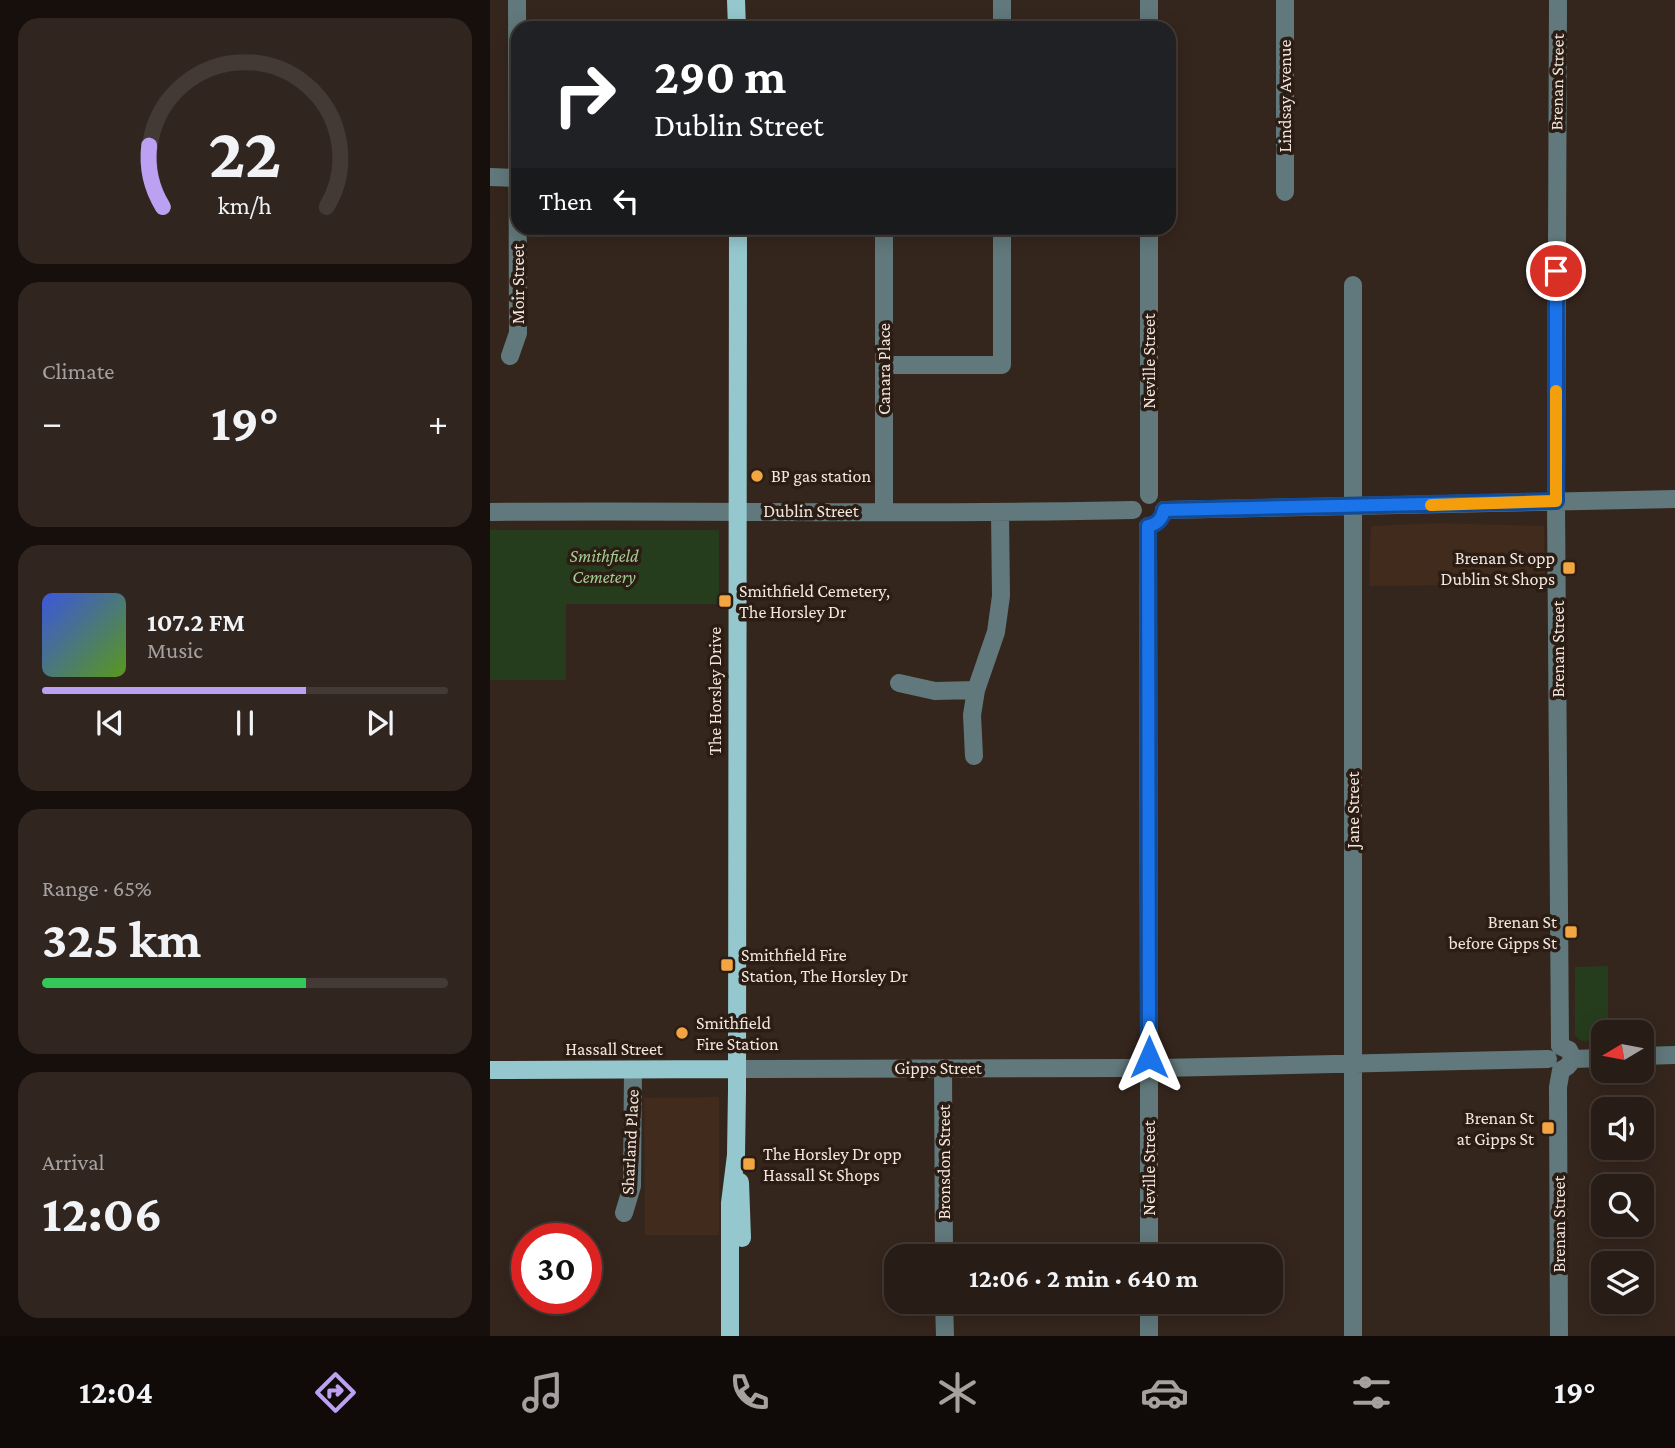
<!DOCTYPE html>
<html lang="en">
<head>
<meta charset="utf-8">
<style>
  :root { --surface:#281c16; --page:#30251f; --text:#f1f3f6; --muted:#a5a1a1; --line:#443a35; --accent:#bca0f2 }
  body { margin:0; font-family:"Crimson Pro",serif; background:var(--page); color:var(--text); height:100vh; display:flex; flex-direction:column; font-size:26px; white-space:nowrap }
  * { box-sizing:border-box; margin:0 }
  p { font-size:23px; color:var(--muted) }
  .icon { flex:none; width:38px; height:38px; fill:none; stroke:currentColor; stroke-width:2; stroke-linecap:round; stroke-linejoin:round }
  .map { position:relative; flex:1; overflow:hidden }
  .panel { display:flex; flex-direction:column; gap:18px; padding:18px; background:#160f0c; width:490px }
  .panel>* { flex:none }
  .top-card { position:absolute; left:21px; top:21px; width:665px; height:214px; border-radius:21px; box-shadow:0 4px 18px #0003,0 0 0 2px var(--line); background:#202124; color:#fff; overflow:hidden }
  .needle { width:46px; rotate:260deg }
  .fabs { position:absolute; left:1101px; top:1020px; display:grid; gap:14px }
  .fabs a { display:grid; place-items:center; width:63px; height:63px; border-radius:14px; background:var(--surface); box-shadow:0 4px 18px #0003,0 0 0 2px var(--line); font-size:35px }
  .speed { position:absolute; left:21px; top:1223px; display:flex; gap:14px; font-size:35px; font-weight:700; text-align:center }
  .speed>* { display:grid; place-content:center; width:91px; height:91px; border-radius:50%; background:var(--surface); box-shadow:0 4px 18px #0003,0 0 0 2px var(--line); line-height:1 }
  .speed .limit { border:10px solid #d22; background:#fff; color:#111 }
  .pin { position:absolute; display:grid; place-items:center; width:60px; height:60px; color:#fff; margin:-30px; border:4px solid #fff; border-radius:50%; box-shadow:0 2px 7px #0007 }
  .me { position:absolute; width:77px; margin:-38px; rotate:0deg; stroke-linejoin:round; filter:drop-shadow(0 0 5px #0008) }
  .turn { display:flex; align-items:center; gap:24px; height:147px; padding:0 28px; font-size:32px }
  .turn .icon { width:91px; height:91px; stroke-width:2.5 }
  .turn b { display:block; font-size:49px; line-height:60px }
  .then { display:flex; align-items:center; height:66px; padding:0 28px; background:#0003; gap:14px; font-size:26px }
  .big { font-size:52px; font-weight:700; line-height:1.1 }
  .panel .card { flex:1; display:flex; flex-direction:column; justify-content:center; gap:10px; min-width:0; padding:0 24px; border-radius:21px; background:var(--page) }
  .panel .dial { align-items:center; gap:0 }
  .dial svg { height:182px; overflow:visible; fill:none; stroke:var(--line); stroke-width:7; stroke-linecap:round; text-anchor:middle }
  .dial text { fill:var(--text); stroke:none }
  .song { display:flex; align-items:center; gap:21px }
  .cover { width:84px; height:84px; border-radius:10px; background:linear-gradient(135deg,hsl(230 70% 55%),hsl(90 70% 35%)) }
  .played { height:7px; border-radius:4px; background:linear-gradient(90deg,var(--accent) 65%,var(--line) 65%) }
  .keys { display:flex; justify-content:space-around; direction:ltr }
  .heat { display:flex; justify-content:space-between; align-items:center; font-size:38px; direction:ltr }
  .charge { height:10px; border-radius:5px; background:linear-gradient(90deg,#34c759 65%,var(--line) 0) }
  .trip { position:absolute; left:394px; top:1244px; width:399px; height:70px; border-radius:21px; background:var(--surface); box-shadow:0 4px 18px #0003,0 0 0 2px var(--line); font-weight:700; line-height:70px; text-align:center }
  .tabs { display:flex; height:112px; justify-content:space-around; align-items:center; background:#100b09; color:var(--muted) }
  .tabs .icon { width:49px; height:49px }
  .tabs .selected { color:var(--accent) }
  .tabs b { font-size:32px; color:var(--text) }
  main { display:flex; flex:1; min-height:0 }
  .map>svg:first-child { display:block }
</style>
</head>
<body>
<main>
<section class="panel">
<div class="card dial"><svg viewBox="0 0 100 80">
<path d="M14 69A42 42 0 1 1 86 69"/>
<path d="M14 69A42 42 0 0 1 8 42" stroke="#bca0f2"/>
<text x="50" y="56" font-size="32" font-weight="700">22</text>
<text x="50" y="72" font-size="11">km/h</text>
</svg></div>
<div class="card"><p>Climate</p>
<div class="heat"><a>−</a><b class="big">19°</b><a>+</a></div>
</div>
<div class="card">
<div class="song"><i class="cover"></i><div><b>107.2 FM</b><p>Music</p></div></div>
<div class="played"></div>
<div class="keys"><svg class="icon" aria-label="previous" viewBox="0 0 24 24"><path d="M18 5L8 12l10 7zM5 5v14"/></svg><svg class="icon" aria-label="pause" viewBox="0 0 24 24"><path d="M8 5v14M16 5v14"/></svg><svg class="icon" aria-label="next" viewBox="0 0 24 24"><path d="M6 5l10 7-10 7zM19 5v14"/></svg></div>
</div>
<div class="card"><p>Range · 65%</p><b class="big">325 km</b><div class="charge"></div></div>
<div class="card"><p>Arrival</p><b class="big">12:06</b></div>
</section>
<div class="map">
<svg width="1185" height="1336" viewBox="0 0 1185 1336">
  <rect width="100%" height="100%" fill="#35261d"/>
  <path fill="#402b1d" d="M 947,523 L 1054,526 L 1055,584 L 879,586 L 881,526 Z
    M 229,1097 L 229,1235 L 155,1235 L 154,1098 Z"/>
  <path fill="#263d1d" d="M 0,530 L 229,530 L 229,604 L 76,604 L 76,680 L 0,680 Z
    M 1118,966 L 1118,1032 L 1113,1032 L 1113,1040 L 1092,1041 L 1085,1036 L 1085,967 Z"/>
  <g fill="none" stroke-linecap="round" stroke-linejoin="round">
    <path stroke="#61797c" stroke-width="18" d="M 659,0 L 659,28
      M 795,0 L 795,192
      M 1068,0 L 1066,501 L 1070,1046
      M 512,28 L 512,0
      M 0,177 L 27,178
      M 394,228 L 394,511
      M 659,228 L 659,495
      M 863,285 L 863,1336
      M 20,356 L 28,333 L 27,0
      M 394,365 L 512,365 L 512,228
      M 674,510 L 1185,499
      M 0,512 C 214,510 429,515 643,510
      M 658,526 L 659,1057
      M 409,683 L 445,691 L 486,690
      M 484,756 L 482,715 L 486,690 L 506,632 L 511,596 L 510,513
      M 1070,1046 L 1079,1050 C 1084,1059 1081,1066 1071,1070
      M 1152,1056 L 1185,1055
      M 1082,1059 L 1113,1058
      M 453,1068 L 454,1256
      M 671,1068 L 1058,1059
      M 247,1069 L 648,1068
      M 659,1080 L 659,1256
      M 134,1213 L 142,1186 L 143,1070
      M 454,1302 L 455,1336
      M 659,1302 L 659,1336
      M 1069,1336 L 1068,1087 L 1071,1070"/>
    <path stroke="#95c8ce" stroke-width="18" d="M 246,0 L 247,28
      M 0,1070 L 247,1069
      M 250,1182 L 252,1238
      M 240,1336 L 240,1203 L 246,1155 L 247,1091 L 248,228"/>
  </g>
  <g fill="none" stroke-linecap="round" stroke-linejoin="round">
    <g stroke="#114b97" stroke-width="18">
      <path id="route" d="M 659,1057 L 658,526 C 667,524 672,520 674,510 L 1066,501 L 1066,271"/>
    </g>
    <use href="#route" stroke="#1a73e8" stroke-width="12"/>
    <path stroke="#f59e0b" stroke-width="12" d="M 941,505 L 1066,501 L 1066,391"/>
  </g>
  <g fill="#f2a541" stroke="#2b1d13" stroke-width="2.5">
    <circle cx="267" cy="476" r="7"/>
    <rect x="1072" y="561" width="14" height="14" rx="3.5"/>
    <rect x="228" y="594" width="14" height="14" rx="3.5"/>
    <rect x="1074" y="925" width="14" height="14" rx="3.5"/>
    <rect x="230" y="958" width="14" height="14" rx="3.5"/>
    <circle cx="192" cy="1033" r="7"/>
    <rect x="1051" y="1121" width="14" height="14" rx="3.5"/>
    <rect x="252" y="1157" width="14" height="14" rx="3.5"/>
  </g>
  <g text-anchor="middle" stroke-width="7" stroke-linejoin="round" paint-order="stroke">
    <g font-size="18" fill="#f1e6e0" stroke="#2b1d13">
      <text transform="translate(1067 82) rotate(-89)" y="6">Brenan Street</text>
      <text transform="translate(795 96) rotate(-90)" y="6">Lindsay Avenue</text>
      <text transform="translate(28 284) rotate(-90)" y="6">Moir Street</text>
      <text transform="translate(659 361) rotate(-90)" y="6">Neville Street</text>
      <text transform="translate(394 369) rotate(-90)" y="6">Canara Place</text>
      <text x="321" y="517">Dublin Street</text>
      <text transform="translate(1068 649) rotate(-90)" y="6">Brenan Street</text>
      <text transform="translate(225 691) rotate(-90)" y="6">The Horsley Drive</text>
      <text transform="translate(863 810) rotate(-90)" y="6">Jane Street</text>
      <text x="124" y="1055">Hassall Street</text>
      <text x="448" y="1074">Gipps Street</text>
      <text transform="translate(140 1142) rotate(-87)" y="6">Sharland Place</text>
      <text transform="translate(454 1162) rotate(-90)" y="6">Bronsdon Street</text>
      <text transform="translate(659 1168) rotate(-90)" y="6">Neville Street</text>
      <text transform="translate(1069 1224) rotate(-90)" y="6">Brenan Street</text>
    </g>
    <g font-size="18" fill="#f1e6e0" stroke="#2b1d13" text-anchor="start">
      <text x="281" y="482">BP gas station</text>
      <text x="1065" y="564" text-anchor="end">Brenan St opp<tspan x="1065" dy="21">Dublin St Shops</tspan></text>
      <text x="249" y="597">Smithfield Cemetery,<tspan x="249" dy="21">The Horsley Dr</tspan></text>
      <text x="1067" y="928" text-anchor="end">Brenan St<tspan x="1067" dy="21">before Gipps St</tspan></text>
      <text x="251" y="961">Smithfield Fire<tspan x="251" dy="21">Station, The Horsley Dr</tspan></text>
      <text x="206" y="1029">Smithfield<tspan x="206" dy="21">Fire Station</tspan></text>
      <text x="1044" y="1124" text-anchor="end">Brenan St<tspan x="1044" dy="21">at Gipps St</tspan></text>
      <text x="273" y="1160">The Horsley Dr opp<tspan x="273" dy="21">Hassall St Shops</tspan></text>
    </g>
    <g font-size="18" font-style="italic" fill="#a3ce94" stroke="#2b1d13">
      <text x="114" y="562">Smithfield<tspan x="114" dy="21">Cemetery</tspan></text>
    </g>
  </g>
</svg>
<div class="fabs">
<a><svg class="needle" viewBox="-14 -14 28 28"><path d="M0-13l5 13h-10z" fill="#e53935"/><path d="M0 13l5-13h-10z" fill="#a5a1a1"/></svg></a>
<a><svg class="icon" aria-label="sound" viewBox="0 0 24 24"><path d="M4 9h4l5-4v14l-5-4H4zM17 9q2 3 0 6"/></svg></a>
<a><svg class="icon" aria-label="search" viewBox="0 0 24 24"><circle cx="10" cy="10" r="6"/><path d="M15 15l6 6"/></svg></a>
<a><svg class="icon" aria-label="layers" viewBox="0 0 24 24"><path d="M12 4l9 5-9 5-9-5zM3 14l9 5 9-5"/></svg></a>
</div>
<div class="speed"><div class="limit">30</div></div>
<div class="pin" style="left:1066px;top:271px;background:#d93025"><svg class="icon" aria-label="arrive" viewBox="0 0 24 24"><path d="M6 21V4h12l-3 4 3 4H6"/></svg></div>
<svg class="me" style="left:659px;top:1057px" viewBox="-20 -20 40 40"><path d="M0-17L14 15 0 8-14 15z" fill="#1a73e8" stroke="#fff" stroke-width="4"/></svg>
<div class="trip">12:06 · 2 min · 640 m</div>
<div class="top-card">
<div class="turn"><svg class="icon" aria-label="right" viewBox="0 0 24 24"><path d="M7 20v-9h11M14 6l5 5-5 5"/></svg><div><b>290 m</b>Dublin Street</div></div>
<div class="then">Then<svg class="icon" aria-label="left" viewBox="0 0 24 24"><path d="M17 20v-9H6M10 6l-5 5 5 5"/></svg></div>
</div>
</div>
</main>
<nav class="tabs">
<b>12:04</b>
<svg class="icon selected" aria-label="directions" viewBox="0 0 24 24"><path d="M12 3l9 9-9 9-9-9zM9 14v-3h6M13 9l2 2-2 2"/></svg>
<svg class="icon" aria-label="music" viewBox="0 0 24 24"><path d="M9 18V5l10-2v13"/><circle cx="6" cy="18" r="3"/><circle cx="16" cy="16" r="3"/></svg>
<svg class="icon" aria-label="phone" viewBox="0 0 24 24"><path d="M5 4h4l2 5-3 2q2 4 5 5l2-3 5 2v4C11 20 4 13 5 4z"/></svg>
<svg class="icon" aria-label="climate" viewBox="0 0 24 24"><path d="M12 3v18M4 7l16 10M4 17L20 7"/></svg>
<svg class="icon" aria-label="car" viewBox="0 0 24 24"><path d="M5 17H2v-5l4-1 3-4h7l3 4 3 1v5h-3M9 17h6M6 11h13"/><circle cx="7" cy="17" r="2"/><circle cx="17" cy="17" r="2"/></svg>
<svg class="icon" aria-label="filters" viewBox="0 0 24 24"><path d="M4 7h16M4 17h16"/><circle cx="9" cy="7" r="2"/><circle cx="15" cy="17" r="2"/></svg>
<b>19°</b>
</nav>
</body>
</html>
